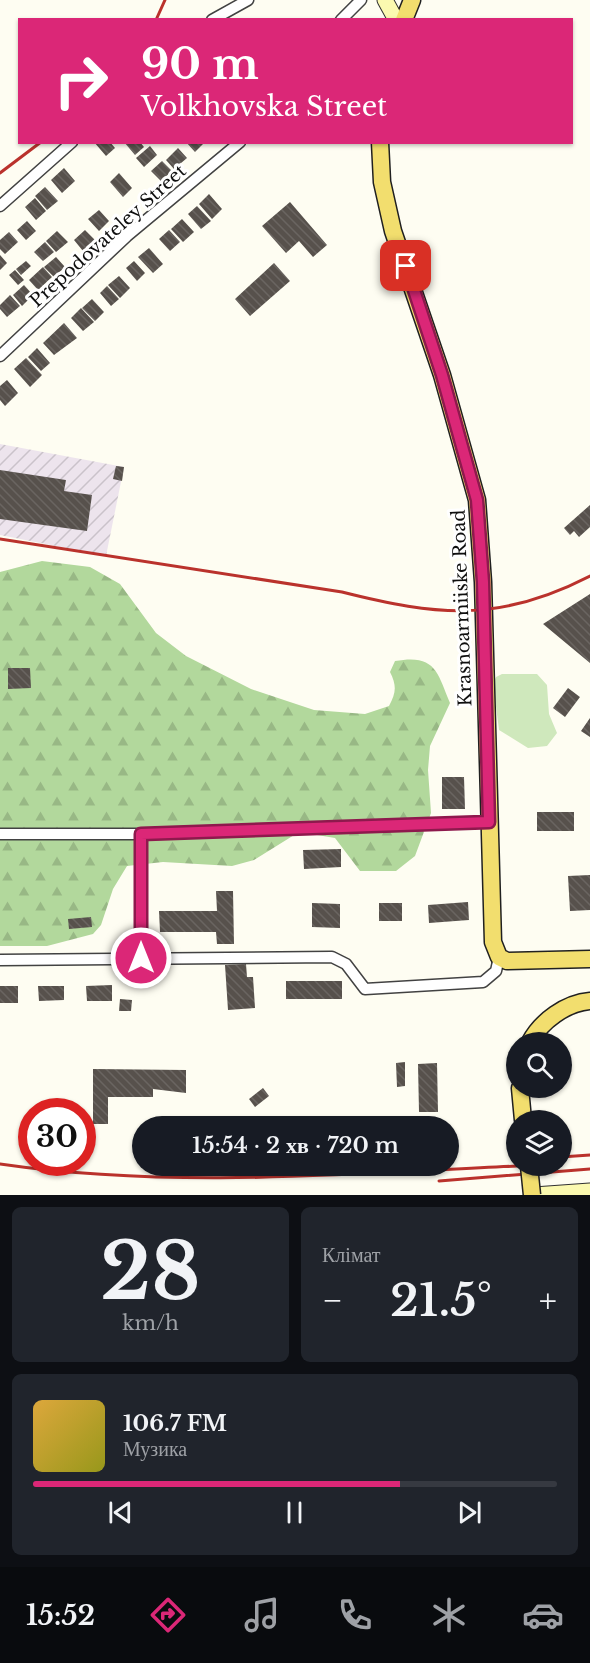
<!DOCTYPE html>
<html lang="uk">
<head>
<meta charset="utf-8">
<style>
  :root { --surface:#171b24; --page:#20242c; --text:#f1f3f6; --muted:#9ea1a6; --line:#363941; --accent:#db2777 }
  body { margin:0; font-family:"Libre Baskerville",serif; background:var(--page); color:var(--text); height:100vh; display:flex; flex-direction:column; font-size:22px; white-space:nowrap }
  * { box-sizing:border-box; margin:0 }
  p { font-size:20px; color:var(--muted) }
  .icon { flex:none; width:33px; height:33px; fill:none; stroke:currentColor; stroke-width:2; stroke-linecap:round; stroke-linejoin:round }
  .map { position:relative; height:1195px; overflow:hidden }
  .panel { display:flex; flex-direction:column; gap:12px; padding:12px; background:#0d0f14; flex:1 }
  .panel>* { flex:none }
  .top-card { position:absolute; left:18px; top:18px; width:555px; height:126px; border-radius:0px; box-shadow:0 2px 4px #0004; background:#db2777; color:#fff; overflow:hidden }
  .fabs { position:absolute; left:506px; top:1032px; display:grid; gap:12px }
  .fabs a { display:grid; place-items:center; width:66px; height:66px; border-radius:50%; background:var(--surface); box-shadow:0 2px 4px #0004; font-size:30px }
  .speed { position:absolute; left:18px; top:1098px; display:flex; gap:12px; font-size:30px; font-weight:700; text-align:center }
  .speed>* { display:grid; place-content:center; width:78px; height:78px; border-radius:50%; background:var(--surface); box-shadow:0 2px 4px #0004; line-height:1 }
  .speed .limit { border:9px solid #d22; background:#fff; color:#111 }
  .pin { position:absolute; display:grid; place-items:center; width:51px; height:51px; color:#fff; margin:-26px; border-radius:12px; box-shadow:0 3px 9px #0006 }
  .me { position:absolute; width:66px; margin:-33px; rotate:0deg; stroke-linejoin:round; filter:drop-shadow(0 0 4px #0008) }
  .turn { display:flex; align-items:center; gap:21px; height:126px; padding:0 24px; font-size:27px }
  .turn .icon { width:78px; height:78px; stroke-width:2.5 }
  .turn b { display:block; font-size:42px; line-height:51px }
  .big { font-size:45px; font-weight:600; line-height:1.1 }
  .panel .widget { flex:1; display:flex; flex-direction:column; justify-content:center; gap:9px; min-width:0; padding:0 21px; border-radius:9px; background:var(--page) }
  .panel .dial { align-items:center; gap:0 }
  .dial b { font-size:78px; line-height:1 }
  .song { display:flex; align-items:center; gap:18px }
  .cover { width:72px; height:72px; border-radius:9px; background:linear-gradient(135deg,hsl(40 70% 55%),hsl(60 70% 35%)) }
  .played { height:6px; border-radius:3px; background:linear-gradient(90deg,var(--accent) 70%,var(--line) 70%) }
  .keys { display:flex; justify-content:space-around; direction:ltr }
  .heat { display:flex; justify-content:space-between; align-items:center; font-size:33px; direction:ltr }
  .panel .tiles { flex:1; display:grid; gap:12px; grid-template-columns:1fr 1fr }
  .widget:last-child { grid-column:span 2 }
  .trip { position:absolute; left:132px; top:1116px; width:327px; height:60px; border-radius:30px; background:var(--surface); box-shadow:0 2px 4px #0004; font-weight:600; line-height:60px; text-align:center }
  .menu { display:flex; height:96px; justify-content:space-around; align-items:center; background:#090b0e; color:var(--muted) }
  .menu .icon { width:42px; height:42px }
  .menu .on { color:var(--accent) }
  .menu b { font-size:27px; color:var(--text) }
  .map>svg:first-child { display:block }
</style>
</head>
<body>
<div class="map">
<svg width="590" height="1195" viewBox="0 0 590 1195">
  <defs>
    <pattern id="industrial-furrows" width="10" height="10" patternUnits="userSpaceOnUse" patternTransform="scale(1.5)"><rect width="10" height="10" fill="#ede4ed"/><path d="M-1 1l2-2M0 10L10 0M9 11l2-2" fill="none" stroke="#cac2ca"/></pattern>
    <pattern id="forest-firs" width="22" height="20" patternUnits="userSpaceOnUse" patternTransform="scale(1.5)"><rect width="22" height="20" fill="#b2d89c"/><path d="M5 1l3.5 6h-7zM16 11l3.5 6h-7z" fill="#98b885"/></pattern>
    <pattern id="building-back-hatch" width="6" height="6" patternUnits="userSpaceOnUse" patternTransform="scale(1.5)"><rect width="6" height="6" fill="#57514c"/><path d="M-1 5l2 2M0 0l6 6M5-1l2 2" fill="none" stroke="#6a6561"/></pattern>
  </defs>
  <rect width="100%" height="100%" fill="#fefdf2"/>
  <path fill="url(#industrial-furrows)" d="M 0,444 L 124,467 L 106,556 L 0,535 Z"/>
  <path fill="#cfe8bc" d="M 502,674 L 537,674 L 547,685 L 549,714 L 557,733 L 547,746 L 528,748 L 499,730 L 493,683 L 496,677 Z"/>
  <path fill="url(#forest-firs)" d="M 42,561 L 90,567 L 120,584 L 156,633 L 186,656 L 251,689 L 314,710 L 365,714 L 389,706 C 396,693 397,686 390,672 L 395,661 C 435,654 437,671 450,703 L 430,746 L 428,770 L 431,813 L 415,856 L 396,871 L 360,871 L 335,838 L 299,832 L 254,860 L 232,866 L 163,862 L 127,866 L 113,889 L 101,925 L 93,934 L 47,946 L 0,946 L 0,572 Z"/>
  <path fill="url(#building-back-hatch)" d="M 94,142 L 110,142 L 115,148 L 106,156 Z
    M 124,142 L 140,142 L 144,147 L 135,155 Z
    M 186,142 L 201,142 L 203,144 L 195,152 Z
    M 150,146 L 157,155 L 144,167 L 136,158 Z
    M 178,148 L 187,158 L 174,169 L 166,160 Z
    M 162,161 L 172,171 L 161,181 L 151,171 Z
    M 64,168 L 75,181 L 62,193 L 51,180 Z
    M 119,173 L 132,188 L 123,197 L 110,182 Z
    M 45,187 L 58,201 L 47,210 L 35,196 Z
    M 209,194 L 222,209 L 212,219 L 199,204 Z
    M 35,198 L 46,211 L 36,220 L 25,207 Z
    M 290,202 L 327,245 L 313,257 L 299,241 L 286,253 L 262,226 Z
    M 197,206 L 211,221 L 201,229 L 188,214 Z
    M 99,210 L 109,221 L 99,231 L 88,219 Z
    M 182,219 L 194,232 L 183,242 L 171,229 Z
    M 27,221 L 36,231 L 26,240 L 17,230 Z
    M 85,230 L 95,240 L 83,251 L 74,240 Z
    M 169,230 L 180,242 L 170,251 L 159,239 Z
    M 57,231 L 68,242 L 56,252 L 46,241 Z
    M 9,232 L 18,242 L 5,254 L 0,249 L 0,240 Z
    M 45,242 L 54,252 L 43,261 L 34,252 Z
    M 149,248 L 163,264 L 153,273 L 138,257 Z
    M 0,255 L 7,263 L 0,270 Z
    M 56,257 L 65,267 L 54,277 L 44,267 Z
    M 26,261 L 31,266 L 21,275 L 16,269 Z
    M 134,261 L 145,273 L 137,281 L 126,268 Z
    M 274,263 L 290,281 L 250,316 L 235,299 Z
    M 43,267 L 52,277 L 38,290 L 29,280 Z
    M 15,270 L 24,280 L 18,285 L 9,275 Z
    M 119,276 L 130,288 L 120,298 L 108,285 Z
    M 24,285 L 33,295 L 22,306 L 13,295 Z
    M 107,286 L 119,299 L 111,306 L 100,293 Z
    M 10,295 L 20,306 L 7,317 L 0,309 L 0,305 Z
    M 92,299 L 104,312 L 95,321 L 82,308 Z
    M 81,308 L 94,322 L 83,331 L 71,318 Z
    M 64,323 L 77,338 L 54,355 L 43,343 Z
    M 37,348 L 50,363 L 41,371 L 28,357 Z
    M 26,358 L 42,375 L 30,387 L 14,369 Z
    M 7,380 L 18,393 L 5,406 L 0,400 L 0,386 Z
    M 116,466 L 124,467 L 122,481 L 113,479 Z
    M 0,470 L 66,480 L 64,491 L 92,495 L 87,531 L 0,519 Z
    M 590,505 L 590,527 L 579,537 L 574,531 L 570,535 L 564,528 Z
    M 590,594 L 590,663 L 543,624 Z
    M 8,668 L 30,668 L 31,688 L 8,689 Z
    M 568,688 L 580,697 L 565,717 L 553,708 Z
    M 590,718 L 590,737 L 581,731 Z
    M 442,777 L 464,777 L 465,809 L 442,809 Z
    M 537,812 L 574,812 L 574,831 L 537,831 Z
    M 341,849 L 341,867 L 304,869 L 303,850 Z
    M 590,875 L 590,910 L 570,911 L 568,876 Z
    M 216,891 L 233,891 L 234,944 L 217,944 L 216,932 L 160,932 L 159,911 L 217,911 Z
    M 468,902 L 469,920 L 429,923 L 428,905 Z
    M 312,903 L 340,904 L 340,928 L 312,927 Z
    M 379,903 L 402,903 L 402,921 L 379,921 Z
    M 91,917 L 92,927 L 69,929 L 68,919 Z
    M 246,964 L 247,977 L 253,977 L 255,1008 L 228,1010 L 225,965 Z
    M 286,981 L 342,981 L 342,999 L 286,999 Z
    M 112,985 L 112,1001 L 87,1001 L 86,986 Z
    M 0,986 L 18,986 L 18,1003 L 0,1003 Z
    M 38,986 L 64,986 L 64,1000 L 39,1001 Z
    M 120,999 L 132,1000 L 131,1011 L 119,1011 Z
    M 405,1062 L 405,1086 L 397,1087 L 396,1063 Z
    M 437,1063 L 438,1112 L 419,1112 L 418,1064 Z
    M 93,1069 L 186,1070 L 186,1093 L 153,1089 L 153,1097 L 108,1097 L 108,1124 L 93,1124 Z
    M 263,1088 L 269,1096 L 255,1107 L 249,1099 Z"/>
  <g fill="none" stroke-linecap="round" stroke-linejoin="round">
    <g stroke="#424242" stroke-width="13">
      <path id="street" d="M 212,20 L 248,0
        M 341,20 L 361,0
        M 0,206 L 72,142
        M 0,356 L 127,236 L 240,142
        M 0,834 L 141,834 L 489,822
        M 141,834 L 141,958
        M 0,960 L 332,957 L 346,964 L 365,989 L 483,982 L 496,971 L 499,957"/>
    </g>
    <g stroke="#313131" stroke-width="17">
      <path id="secondary" d="M 385,0 L 396,20
        M 534,1195 L 590,1191"/>
    </g>
    <g stroke="#202020" stroke-width="19">
      <path id="primary" d="M 404,20 L 412,0
        M 380,142 L 382,182 L 393,231 L 442,375 L 477,500 L 483,582 L 493,942 L 499,957 L 507,961 L 590,959
        M 530,1042 C 541,1021 566,1003 590,1001
        M 520,1088 L 523,1120"/>
    </g>
    <use href="#street" stroke="#fff" stroke-width="10"/>
    <use href="#secondary" stroke="#fbf9b0" stroke-width="15"/>
    <use href="#primary" stroke="#f2de6e" stroke-width="16"/>
    <path stroke="#ba322c" stroke-width="3" d="M 156,20 L 165,0
      M 0,173 L 41,142
      M 0,539 L 342,592 C 437,616 499,623 590,576
      M 561,1157 L 590,1155
      M 0,1164 C 172,1189 345,1174 517,1166
      M 439,1181 L 590,1169"/>
    <g stroke="#202020" stroke-width="19" stroke-linecap="butt">
      <path id="primary-bridge" d="M 529,1166 L 532,1195"/>
    </g>
    <use href="#primary-bridge" stroke="#f2de6e" stroke-width="16"/>
  </g>
  <g fill="none" stroke-linecap="round" stroke-linejoin="round">
    <g stroke="#8e194d" stroke-width="15">
      <path id="route" d="M 141,958 L 141,834 L 489,822 L 483,582 L 477,500 L 442,375 L 406,266"/>
    </g>
    <use href="#route" stroke="#db2777" stroke-width="10"/>
  </g>
  <g text-anchor="middle" stroke-width="6" stroke-linejoin="round" paint-order="stroke">
    <g font-size="18" fill="#0f0f0f" stroke="#fff">
      <text transform="translate(108 236) rotate(-42)" y="6">Prepodovateley Street</text>
      <text transform="translate(462 608) rotate(-92)" y="6">Krasnoarmiiske Road</text>
    </g>
  </g>
</svg>
<div class="fabs">
<a><svg class="icon" aria-label="search" viewBox="0 0 24 24"><circle cx="10" cy="10" r="6"/><path d="M15 15l6 6"/></svg></a>
<a><svg class="icon" aria-label="layers" viewBox="0 0 24 24"><path d="M12 4l9 5-9 5-9-5zM3 14l9 5 9-5"/></svg></a>
</div>
<div class="speed"><div class="limit">30</div></div>
<div class="pin" style="left:406px;top:266px;background:#d93025"><svg class="icon" aria-label="arrive" viewBox="0 0 24 24"><path d="M6 21V4h12l-3 4 3 4H6"/></svg></div>
<svg class="me" style="left:141px;top:958px" viewBox="-20 -20 40 40"><circle r="17" fill="#db2777" stroke="#fff" stroke-width="3"/><path d="M0-11L8 9 0 5-8 9z" fill="#fff"/></svg>
<div class="trip">15:54 · 2 хв · 720 m</div>
<div class="top-card">
<div class="turn"><svg class="icon" aria-label="right" viewBox="0 0 24 24"><path d="M7 20v-9h11M14 6l5 5-5 5"/></svg><div><b>90 m</b>Volkhovska Street</div></div>
</div>
</div>
<section class="panel">
<div class="tiles">
<div class="widget dial"><b>28</b><p>km/h</p></div>
<div class="widget"><p>Клімат</p>
<div class="heat"><a>−</a><b class="big">21.5°</b><a>+</a></div>
</div>
<div class="widget">
<div class="song"><i class="cover"></i><div><b>106.7 FM</b><p>Музика</p></div></div>
<div class="played"></div>
<div class="keys"><svg class="icon" aria-label="previous" viewBox="0 0 24 24"><path d="M18 5L8 12l10 7zM5 5v14"/></svg><svg class="icon" aria-label="pause" viewBox="0 0 24 24"><path d="M8 5v14M16 5v14"/></svg><svg class="icon" aria-label="next" viewBox="0 0 24 24"><path d="M6 5l10 7-10 7zM19 5v14"/></svg></div>
</div>
</div>
</section>
<nav class="menu">
<b>15:52</b>
<svg class="icon on" aria-label="directions" viewBox="0 0 24 24"><path d="M12 3l9 9-9 9-9-9zM9 14v-3h6M13 9l2 2-2 2"/></svg>
<svg class="icon" aria-label="music" viewBox="0 0 24 24"><path d="M9 18V5l10-2v13"/><circle cx="6" cy="18" r="3"/><circle cx="16" cy="16" r="3"/></svg>
<svg class="icon" aria-label="phone" viewBox="0 0 24 24"><path d="M5 4h4l2 5-3 2q2 4 5 5l2-3 5 2v4C11 20 4 13 5 4z"/></svg>
<svg class="icon" aria-label="climate" viewBox="0 0 24 24"><path d="M12 3v18M4 7l16 10M4 17L20 7"/></svg>
<svg class="icon" aria-label="car" viewBox="0 0 24 24"><path d="M5 17H2v-5l4-1 3-4h7l3 4 3 1v5h-3M9 17h6M6 11h13"/><circle cx="7" cy="17" r="2"/><circle cx="17" cy="17" r="2"/></svg>
</nav>
</body>
</html>
